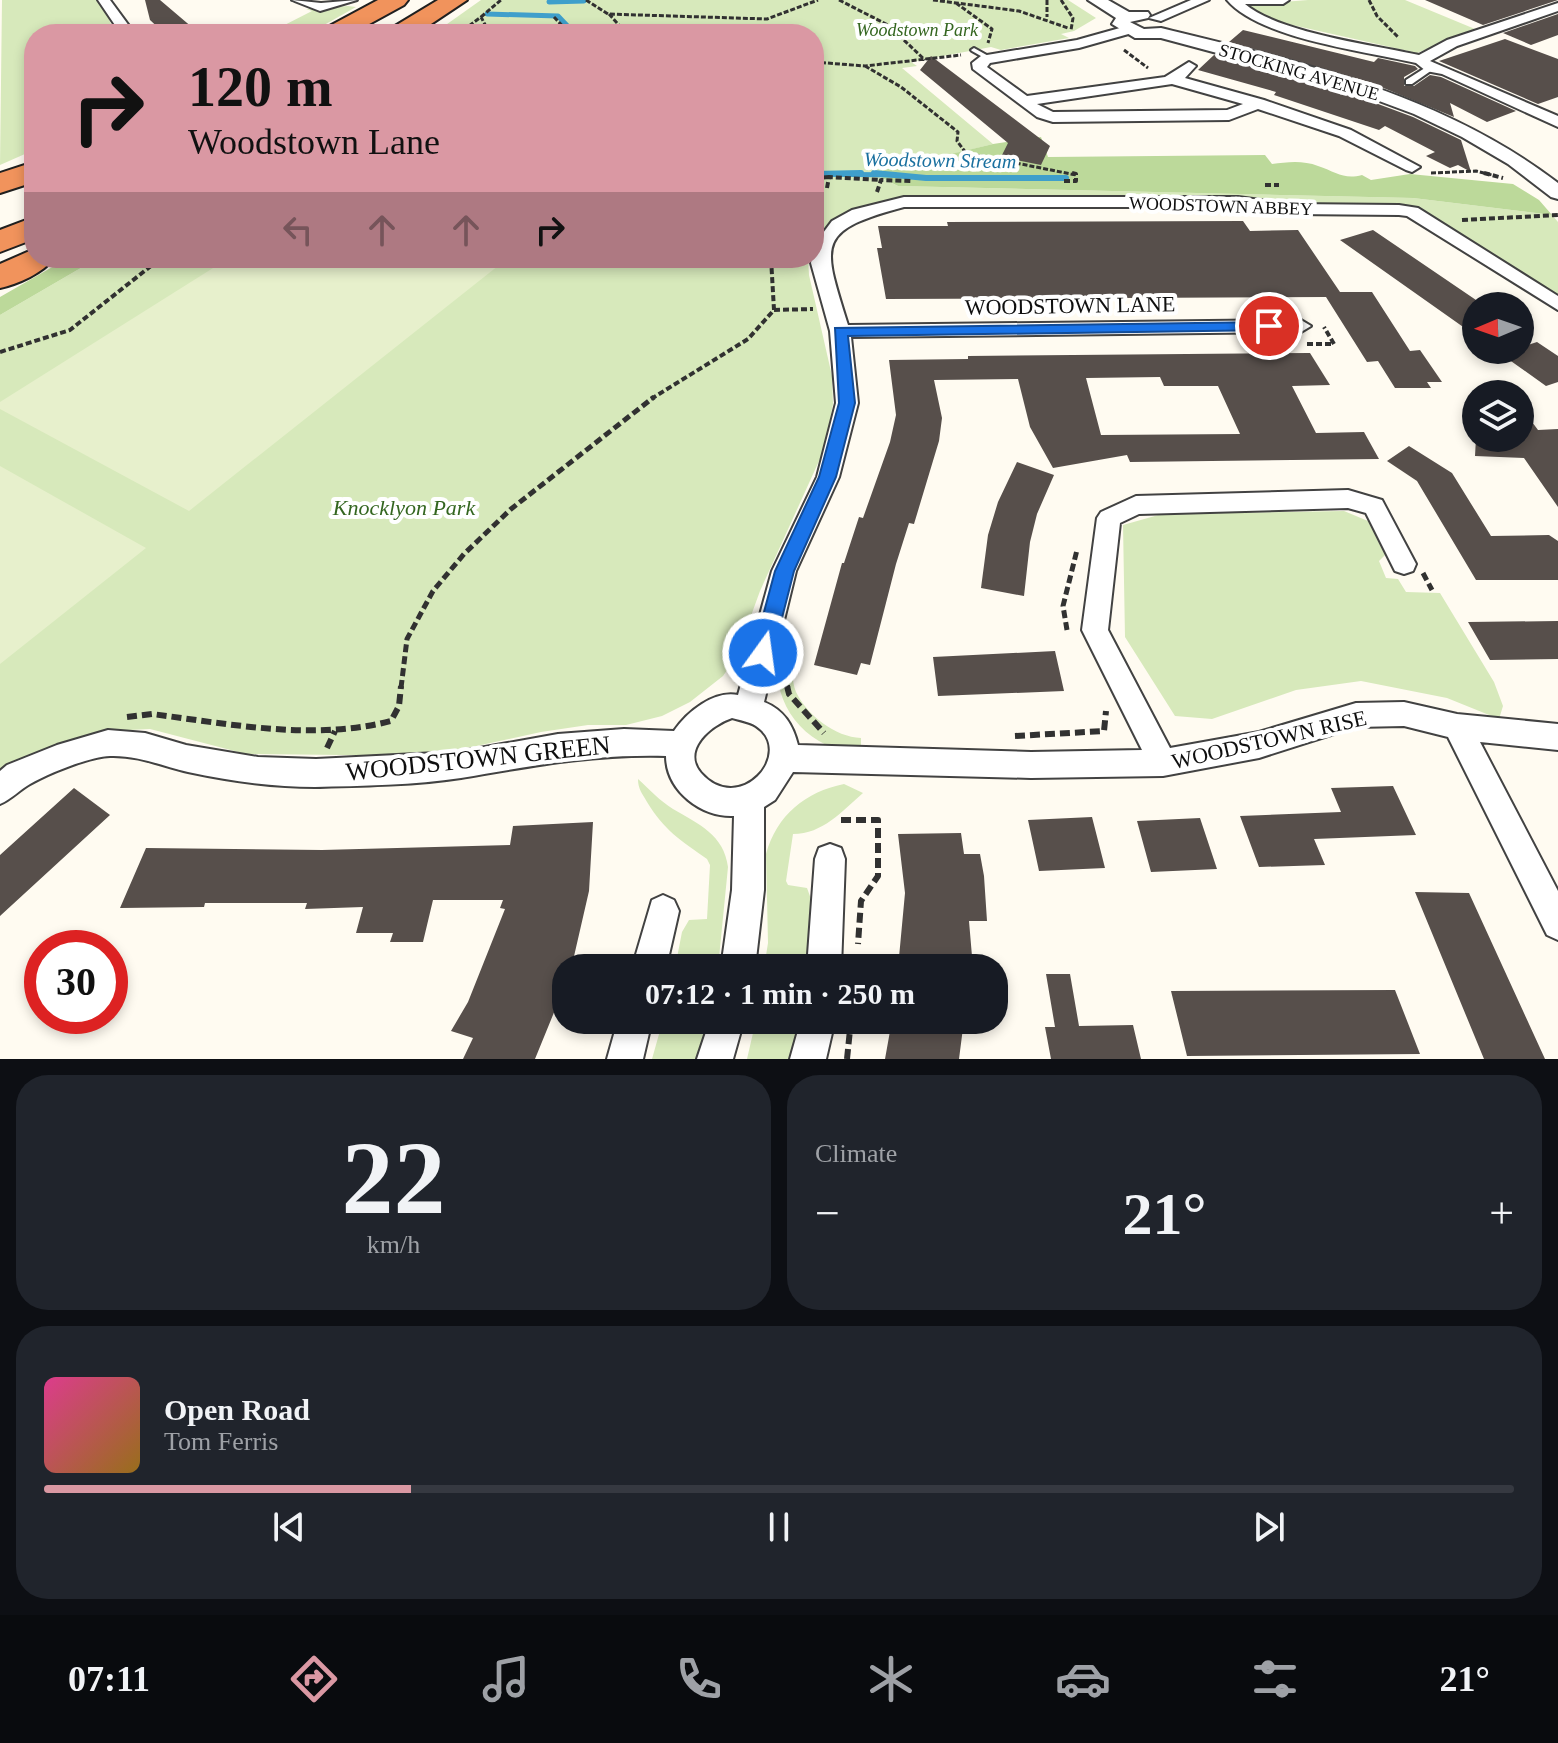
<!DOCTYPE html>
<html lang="en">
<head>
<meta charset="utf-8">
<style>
  :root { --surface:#171b24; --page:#20242c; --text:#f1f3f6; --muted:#9ea1a6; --line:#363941; --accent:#da98a3 }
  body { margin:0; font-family:Georgia,serif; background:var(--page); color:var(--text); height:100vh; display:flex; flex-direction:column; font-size:30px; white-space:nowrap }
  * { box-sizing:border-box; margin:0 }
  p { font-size:26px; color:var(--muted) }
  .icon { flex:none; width:44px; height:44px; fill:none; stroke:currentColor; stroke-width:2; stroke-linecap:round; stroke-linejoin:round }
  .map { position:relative; height:1059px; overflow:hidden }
  .panel { display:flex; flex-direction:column; gap:16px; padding:16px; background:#0d0f14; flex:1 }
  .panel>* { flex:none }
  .top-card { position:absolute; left:24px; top:24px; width:800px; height:244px; border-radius:32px; box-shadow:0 4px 12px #0003; background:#da98a3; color:#111; overflow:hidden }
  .needle { width:52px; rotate:268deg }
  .controls { position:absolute; left:1462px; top:292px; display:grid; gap:16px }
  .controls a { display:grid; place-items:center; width:72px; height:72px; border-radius:50%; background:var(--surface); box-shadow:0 4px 12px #0003; font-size:40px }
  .speed { position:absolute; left:24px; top:930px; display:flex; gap:16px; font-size:40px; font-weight:700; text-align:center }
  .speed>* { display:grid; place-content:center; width:104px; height:104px; border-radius:50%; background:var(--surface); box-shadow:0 4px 12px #0003; line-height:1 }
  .speed .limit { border:12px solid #d22; background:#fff; color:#111 }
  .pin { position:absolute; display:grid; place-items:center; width:68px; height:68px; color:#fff; margin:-34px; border:4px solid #fff; border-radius:50%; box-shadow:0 2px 8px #0007 }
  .me { position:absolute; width:88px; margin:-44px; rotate:14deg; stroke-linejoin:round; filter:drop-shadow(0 0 6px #0008) }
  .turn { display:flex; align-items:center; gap:28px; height:168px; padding:0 32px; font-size:36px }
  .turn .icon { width:104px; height:104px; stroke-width:2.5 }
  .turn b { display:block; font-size:56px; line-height:68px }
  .lanes { display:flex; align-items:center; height:76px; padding:0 32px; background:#0003; justify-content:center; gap:40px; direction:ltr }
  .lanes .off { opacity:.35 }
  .big { font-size:60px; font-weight:800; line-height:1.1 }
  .panel .card { flex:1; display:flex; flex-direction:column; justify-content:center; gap:12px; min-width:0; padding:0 28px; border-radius:32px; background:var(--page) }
  .panel .dial { align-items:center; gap:0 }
  .dial b { font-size:104px; line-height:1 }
  .song { display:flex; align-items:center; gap:24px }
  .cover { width:96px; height:96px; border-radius:12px; background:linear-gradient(135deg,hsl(330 70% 55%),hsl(40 70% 35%)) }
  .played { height:8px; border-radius:4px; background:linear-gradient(90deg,var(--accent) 25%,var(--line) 25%) }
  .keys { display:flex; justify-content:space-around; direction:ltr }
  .heat { display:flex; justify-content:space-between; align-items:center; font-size:44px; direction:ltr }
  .panel .tiles { flex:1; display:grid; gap:16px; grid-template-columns:1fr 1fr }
  .card:last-child { grid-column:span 2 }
  .trip { position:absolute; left:552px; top:954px; width:456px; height:80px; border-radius:32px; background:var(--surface); box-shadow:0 4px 12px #0003; font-weight:800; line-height:80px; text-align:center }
  .dock { display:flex; height:128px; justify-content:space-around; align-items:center; background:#090b0e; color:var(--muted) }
  .dock .icon { width:56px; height:56px }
  .dock .current { color:var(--accent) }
  .dock b { font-size:36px; color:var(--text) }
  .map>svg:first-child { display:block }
</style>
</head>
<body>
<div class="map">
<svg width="1558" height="1059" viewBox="0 0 1558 1059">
  <rect width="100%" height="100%" fill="#fffbf1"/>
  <path fill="#d7e9bb" d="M 2,0 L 101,0 L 115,34 L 34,34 L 34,150 L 0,165 Z
    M 481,0 L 1068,0 L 1096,18 L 1074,31 L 1061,34 L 1069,38 L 1001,50 L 991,47 L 911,62 L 917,66 L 902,68 L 993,144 L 873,174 L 898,186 L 1413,198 L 1552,215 L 1558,222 L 1558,298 L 1420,211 L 1397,204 L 1295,205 L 1235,196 L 900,198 C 867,204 833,211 814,241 L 814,175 L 845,174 L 814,174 L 814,34 L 433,34 Z
    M 1308,0 L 1405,0 L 1475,29 L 1417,53 L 1266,19 L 1247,5 Z
    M 348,6 L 356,7 L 308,34 L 267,34 L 312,11 L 306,9 Z
    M 98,258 L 808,258 L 809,275 L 832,376 L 833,404 L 824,450 L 760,591 L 736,657 L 723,676 L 690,702 L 662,716 L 626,725 L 588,725 L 541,732 L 430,756 L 246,754 L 150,729 L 107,731 L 59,743 L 0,777 L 0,315 Z
    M 1344,511 L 1368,521 L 1385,555 L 1379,561 L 1386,578 L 1398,579 L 1406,592 L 1440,593 L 1494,682 L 1503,706 L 1499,719 L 1447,698 L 1361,681 L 1296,690 L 1212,719 L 1175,716 L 1125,637 L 1123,525 L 1162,514 Z
    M 778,650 L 794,653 C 793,666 791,680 796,692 C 807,715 835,737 861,738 L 861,755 C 805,748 770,706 778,650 Z
    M 638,779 C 649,789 660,801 673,809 C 699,824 724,835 728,867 L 718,968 L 675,968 L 682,932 L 689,920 L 707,919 L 710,865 L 707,859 C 680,840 664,830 647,802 C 642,793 638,789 638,779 Z
    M 844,784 L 863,793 C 842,811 823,834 793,834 L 786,881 L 788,885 L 807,888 L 811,899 L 806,968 L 764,968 L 768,943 L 766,854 C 777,815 805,792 844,784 Z
    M 663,1020 L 708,1020 L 696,1059 L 652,1059 Z
    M 756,1020 L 799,1020 L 790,1059 L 747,1059 Z"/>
  <path fill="#bcd99a" d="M 1041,137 L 1048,157 L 1265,155 L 1272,164 C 1287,162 1303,160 1318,166 C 1336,172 1344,180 1362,175 L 1371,180 L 1410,174 L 1513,184 L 1539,200 L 1552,215 L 1413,198 L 898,186 L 872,173 L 993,144 Z
    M 68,258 L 98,258 L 0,315 L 0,297 Z"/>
  <path fill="#e7f0cc" d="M 229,258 L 508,258 L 189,511 L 0,409 L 0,402 Z
    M 0,466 L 146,548 L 0,664 Z"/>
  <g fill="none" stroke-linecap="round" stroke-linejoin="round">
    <path stroke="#3f9fcb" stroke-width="5" d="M 549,2 L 584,1
      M 487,14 L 558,16 L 575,34
      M 814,174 L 896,175"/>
    <path stroke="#3f9fcb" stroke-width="6" d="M 874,173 L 926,178 L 1066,178
      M 814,174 L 861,173"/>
  </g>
  <path fill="#574f4b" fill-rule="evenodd" d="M 145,0 L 160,0 L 200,34 L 165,34 L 150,20 Z
    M 1425,0 L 1558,0 L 1483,25 Z
    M 1558,14 L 1558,35 L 1531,45 L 1503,33 Z
    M 1243,30 L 1374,62 L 1378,58 L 1415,66 L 1418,69 L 1404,77 L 1404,86 L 1414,86 L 1430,75 L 1441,77 L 1516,111 L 1487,122 L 1450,103 L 1454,117 L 1369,82 L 1229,42 Z
    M 1505,39 L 1558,59 L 1558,97 L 1538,104 L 1439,61 Z
    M 1214,55 L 1362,98 L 1413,117 L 1461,140 L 1471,172 L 1458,165 L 1450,168 L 1426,156 L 1435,152 L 1385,126 L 1379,130 L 1274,95 L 1276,92 L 1198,70 Z
    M 931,56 L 1050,146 L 1041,165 L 1001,157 L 1008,143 L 920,70 Z
    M 1243,221 L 1250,231 L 1298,230 L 1340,292 L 1372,292 L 1410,351 L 1420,350 L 1442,382 L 1427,382 L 1431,388 L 1395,388 L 1378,361 L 1367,362 L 1326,297 L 886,299 L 877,248 L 882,248 L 878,226 L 948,226 L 947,222 Z
    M 1373,230 L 1476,300 L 1476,336 L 1340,240 Z
    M 1537,342 L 1558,356 L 1558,382 L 1546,386 L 1501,354 Z
    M 1310,353 L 1330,385 L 1292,386 L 1316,433 L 1364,432 L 1379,459 L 1130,462 L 1127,455 L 1053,468 L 1030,427 L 1018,379 L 934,380 L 942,418 L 939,441 L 914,524 L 909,523 L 896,564 L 870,665 L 861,663 L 857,675 L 814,665 L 842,563 L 844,563 L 859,517 L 863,518 L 890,442 L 896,415 L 889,360 L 968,359 L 968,356 ZM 1160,377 L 1164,386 L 1218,386 L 1240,434 L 1101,435 L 1086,378 Z
    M 1520,406 L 1538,430 L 1558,429 L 1558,507 L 1524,458 L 1475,456 L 1476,438 L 1520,438 Z
    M 1409,446 L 1452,473 L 1491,536 L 1549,535 L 1558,541 L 1558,580 L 1476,580 L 1417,481 L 1387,461 Z
    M 1017,462 L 1054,475 L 1037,514 L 1030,542 L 1024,596 L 981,588 L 988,535 L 998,502 Z
    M 1558,621 L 1558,659 L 1490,660 L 1468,622 Z
    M 1055,651 L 1064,691 L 938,696 L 933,657 Z
    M 1393,786 L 1416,835 L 1314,839 L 1325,865 L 1259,867 L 1240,816 L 1341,812 L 1331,788 Z
    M 74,788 L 110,815 L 0,916 L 0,855 Z
    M 1092,817 L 1105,868 L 1039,871 L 1028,820 Z
    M 1200,818 L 1217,869 L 1151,872 L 1137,821 Z
    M 593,822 L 589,891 L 572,965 L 571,968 L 566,968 L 566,983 L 535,1059 L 463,1059 L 473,1038 L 451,1031 L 468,1002 L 505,909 L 500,908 L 503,900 L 433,900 L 423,942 L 390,942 L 393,933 L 356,933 L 363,907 L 305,909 L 307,903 L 205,903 L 204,907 L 120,908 L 146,848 L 322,850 L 510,845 L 513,826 Z
    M 961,833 L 964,854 L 980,854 L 984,876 L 987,921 L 969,921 L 973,968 L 898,968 L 905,893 L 898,834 Z
    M 1415,892 L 1469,893 L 1545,1059 L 1484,1059 Z
    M 1046,974 L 1070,974 L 1079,1026 L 1133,1025 L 1141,1059 L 1051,1059 L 1045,1027 L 1055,1027 Z
    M 1395,990 L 1420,1054 L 1187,1056 L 1171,991 Z
    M 892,1020 L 964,1020 L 959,1059 L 885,1059 Z"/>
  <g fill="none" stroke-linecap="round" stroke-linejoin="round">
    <g stroke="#424242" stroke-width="4">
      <path id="service" d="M 974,48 L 992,58 L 994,59 L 988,60 L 972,51 L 971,50 Z
        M 1428,66 L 1435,68 L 1412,84 L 1406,84 L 1406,80 Z"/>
    </g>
    <g stroke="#424242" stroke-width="4">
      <path id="minor" d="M 98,0 L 110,0 L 135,34 L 121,34 Z
        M 292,0 L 321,3 L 357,0 L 320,11 Z
        M 1191,0 L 1209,0 L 1161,21 L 1149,18 Z
        M 1227,0 L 1289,0 L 1283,4 L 1245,4 C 1279,33 1374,45 1419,55 L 1447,40 L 1558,3 L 1558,11 L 1457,46 L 1430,61 L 1558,116 L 1558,127 L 1442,74 L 1426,71 L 1416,63 C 1366,51 1260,39 1227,0 Z
        M 1127,26 L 1132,27 L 1132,33 L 1079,48 L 990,63 L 987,67 L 1027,96 L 1165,77 L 1189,62 L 1196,66 L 1185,78 L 1264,100 L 1351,130 L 1420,167 L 1412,172 L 1406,170 L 1339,136 L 1258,109 L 1229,120 L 1053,122 L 1037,117 L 973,69 L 972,63 L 981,56 L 1077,40 ZM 1172,84 L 1243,104 L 1227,110 L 1053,112 L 1037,104 Z
        M 904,197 L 1238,197 L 1291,204 L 1399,205 L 1418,208 L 1558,296 L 1558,310 L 1407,216 L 1399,215 L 1291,214 L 1238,207 L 904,207 C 814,231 823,244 848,325 L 1301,320 L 1311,326 L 1301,332 L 851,337 L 858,403 L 839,477 L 796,571 L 764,702 C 784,710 793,725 798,745 L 1031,752 L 1142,750 L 1082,630 L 1097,518 L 1101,512 L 1136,496 L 1348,490 L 1382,500 L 1416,564 L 1413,571 L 1404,574 L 1395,571 L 1366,513 L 1348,508 L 1139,514 L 1120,523 L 1108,630 L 1170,748 L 1259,732 L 1356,703 L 1404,702 L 1457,714 L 1558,724 L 1558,750 L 1480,742 L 1558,891 L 1558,940 L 1547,935 L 1448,737 L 1404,726 L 1356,727 L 1259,758 L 1163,776 L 1031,778 L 793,772 L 775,800 L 764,807 L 764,890 L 755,968 L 721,968 L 732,890 L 734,816 C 702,818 666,791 666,756 C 592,754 532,766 461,778 C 416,785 360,786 315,787 C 272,787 230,781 188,772 C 162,766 138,755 110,756 C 89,757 49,773 30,784 C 19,790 12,799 0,804 L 0,771 L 7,765 L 57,745 L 108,730 L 145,733 L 186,745 L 258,757 L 316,759 L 457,752 L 558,734 L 624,729 L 674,731 C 687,712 714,690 738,695 L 772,571 L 817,477 L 836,403 L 830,331 L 811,263 L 814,245 L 832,221 L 852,210 ZM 732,718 C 739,720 750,722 756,726 C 796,752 740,817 701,773 C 681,750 711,725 732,718 Z
        M 830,844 L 841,848 L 845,859 L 841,968 L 807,968 L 815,859 L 819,848 Z
        M 663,895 L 674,900 L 679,911 L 666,968 L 632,968 L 652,900 Z
        M 618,1020 L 652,1020 L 643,1059 L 607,1059 Z
        M 710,1020 L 744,1020 L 733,1059 L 697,1059 Z
        M 801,1020 L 835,1020 L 826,1059 L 790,1059 Z"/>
    </g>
    <g stroke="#424242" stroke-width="4">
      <path id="tertiary" d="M 1088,0 L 1108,0 L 1129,12 L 1148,12 L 1150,15 L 1148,18 L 1130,22 L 1144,29 L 1161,28 C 1300,62 1442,94 1558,183 L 1558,199 L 1551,197 L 1508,164 L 1462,137 L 1414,114 L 1363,95 L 1258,64 L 1161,38 L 1135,38 L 1112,24 L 1116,18 Z"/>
    </g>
    <g stroke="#202020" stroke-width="4">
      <path id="motorway" d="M 378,0 L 408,0 L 404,5 L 351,34 L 321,34 L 324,29 Z
        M 438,0 L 467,0 L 416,34 L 387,34 L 390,29 Z
        M 34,162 L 34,182 L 0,193 L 0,173 Z
        M 34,217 L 34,239 L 0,252 L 0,230 Z
        M 34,249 L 34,258 L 54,258 C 43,273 18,284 0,288 L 0,264 Z"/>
    </g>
    <path stroke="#313131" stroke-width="3" stroke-dasharray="5 2" stroke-linecap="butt" d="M 586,0 L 608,14 L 767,19 L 818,0
      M 839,0 L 888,25 L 925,60
      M 933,0 L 1019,11 L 1068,28
      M 1047,0 L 1047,17
      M 1061,0 L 1073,18 L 1071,30
      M 1369,0 L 1377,16 L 1399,38
      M 956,3 L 992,29 L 988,43
      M 609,14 L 627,34
      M 481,17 L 501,0
      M 554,17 L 570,34
      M 458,34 L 481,17 L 490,34
      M 1124,50 L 1148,68
      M 814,62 L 865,66 L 961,55
      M 865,66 L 901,87 L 958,132 L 957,141 L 966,153 L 1076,175
      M 1431,173 L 1476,171 L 1492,175"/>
    <path stroke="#313131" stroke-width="4" stroke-dasharray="6 3" stroke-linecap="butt" d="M 1484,173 L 1503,178
      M 814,178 L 829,177
      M 1064,181 L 1076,181 L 1076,174 L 1072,173
      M 1265,185 L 1279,185
      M 827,188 L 829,177 L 881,180
      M 877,192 L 881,180 L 911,181
      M 1462,220 L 1558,215
      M 774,310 L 813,309
      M 1307,344 L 1334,344 L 1324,327
      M 0,352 L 70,330 L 161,258
      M 651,399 L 748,339 L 774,310 L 771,258"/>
    <path stroke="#313131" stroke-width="5" stroke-dasharray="8 4" stroke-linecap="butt" d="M 1423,573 L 1432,590
      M 1067,630 L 1063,606 L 1077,550
      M 784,674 L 788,688
      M 401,688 L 407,639 L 433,591 L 464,554 L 511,509 L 654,397"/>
    <path stroke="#313131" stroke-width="6" stroke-dasharray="10 5" stroke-linecap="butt" d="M 787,686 L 789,694 L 824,733
      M 127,717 L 152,714 C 230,724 313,741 391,721 L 399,706 L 401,686
      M 1015,736 L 1104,731 L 1106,711
      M 327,748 L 335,731
      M 841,820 L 878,820 L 878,876 L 861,901 L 858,944
      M 847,1059 L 851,1020"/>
    <use href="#service" fill="#fff" fill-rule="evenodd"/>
    <use href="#minor" fill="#fff" fill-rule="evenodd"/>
    <use href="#tertiary" fill="#fff" fill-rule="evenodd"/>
    <use href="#motorway" fill="#f1935c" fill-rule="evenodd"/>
  </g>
  <path fill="#1a73e8" stroke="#114b97" stroke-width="2" d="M 1269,322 L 1277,326 L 1275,330 L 848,336 L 855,403 L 836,477 L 794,571 L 773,653 L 770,659 L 763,662 L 756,659 L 753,653 L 775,571 L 819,477 L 839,403 L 835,328 Z"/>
  <g text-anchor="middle" stroke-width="8" stroke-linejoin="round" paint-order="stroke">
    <g font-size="18" font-style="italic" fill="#346620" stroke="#fff">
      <text x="917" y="36">Woodstown Park</text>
    </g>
    <g font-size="18" fill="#0f0f0f" stroke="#fff">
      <text transform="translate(1299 72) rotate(16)" y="6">STOCKING AVENUE</text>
      <text transform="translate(1221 206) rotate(2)" y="6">WOODSTOWN ABBEY</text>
    </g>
    <g font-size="20" font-style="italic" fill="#1a709f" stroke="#fff">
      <text transform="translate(940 160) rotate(1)" y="7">Woodstown Stream</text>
    </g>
    <g font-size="22" fill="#0f0f0f" stroke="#fff">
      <text transform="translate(1070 305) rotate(-1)" y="8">WOODSTOWN LANE</text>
      <text transform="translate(1269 739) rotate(-13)" y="8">WOODSTOWN RISE</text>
    </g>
    <g font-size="22" font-style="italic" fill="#346620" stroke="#fff">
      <text x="404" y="515">Knocklyon Park</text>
    </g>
    <g font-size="26" fill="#0f0f0f" stroke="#fff">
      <text transform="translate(478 758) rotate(-6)" y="9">WOODSTOWN GREEN</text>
    </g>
  </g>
</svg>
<div class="controls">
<a><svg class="needle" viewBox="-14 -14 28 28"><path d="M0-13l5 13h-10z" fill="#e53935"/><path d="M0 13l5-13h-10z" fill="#9ea1a6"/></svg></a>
<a><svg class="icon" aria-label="layers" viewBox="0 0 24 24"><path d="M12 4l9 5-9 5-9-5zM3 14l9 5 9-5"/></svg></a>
</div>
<div class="speed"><div class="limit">30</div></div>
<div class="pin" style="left:1269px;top:326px;background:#d93025"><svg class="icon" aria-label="arrive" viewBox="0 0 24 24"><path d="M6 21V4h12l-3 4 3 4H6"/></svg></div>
<svg class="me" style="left:763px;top:653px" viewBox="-20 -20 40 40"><circle r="17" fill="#1a73e8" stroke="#fff" stroke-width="3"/><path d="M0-11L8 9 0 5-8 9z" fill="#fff"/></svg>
<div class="trip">07:12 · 1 min · 250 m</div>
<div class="top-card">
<div class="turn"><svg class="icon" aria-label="right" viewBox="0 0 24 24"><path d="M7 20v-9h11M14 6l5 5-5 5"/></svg><div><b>120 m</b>Woodstown Lane</div></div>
<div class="lanes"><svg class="icon off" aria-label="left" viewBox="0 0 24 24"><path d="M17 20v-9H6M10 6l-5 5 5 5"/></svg><svg class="icon off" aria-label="ahead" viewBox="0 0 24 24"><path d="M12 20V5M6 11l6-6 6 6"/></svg><svg class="icon off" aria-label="ahead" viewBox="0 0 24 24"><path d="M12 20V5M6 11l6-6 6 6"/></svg><svg class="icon" aria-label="right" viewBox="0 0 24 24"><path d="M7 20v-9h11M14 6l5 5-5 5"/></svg></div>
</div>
</div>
<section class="panel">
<div class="tiles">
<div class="card dial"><b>22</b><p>km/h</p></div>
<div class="card"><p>Climate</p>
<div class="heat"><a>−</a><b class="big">21°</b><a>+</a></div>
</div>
<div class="card">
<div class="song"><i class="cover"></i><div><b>Open Road</b><p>Tom Ferris</p></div></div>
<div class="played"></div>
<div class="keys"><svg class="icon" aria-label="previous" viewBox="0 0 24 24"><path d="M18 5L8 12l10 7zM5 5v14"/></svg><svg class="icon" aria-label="pause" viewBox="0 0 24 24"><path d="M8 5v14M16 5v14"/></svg><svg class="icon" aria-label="next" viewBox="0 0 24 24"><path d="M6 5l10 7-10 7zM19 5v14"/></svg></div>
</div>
</div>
</section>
<nav class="dock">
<b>07:11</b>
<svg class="icon current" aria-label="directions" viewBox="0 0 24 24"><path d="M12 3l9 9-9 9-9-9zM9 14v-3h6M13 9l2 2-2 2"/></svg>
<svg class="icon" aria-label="music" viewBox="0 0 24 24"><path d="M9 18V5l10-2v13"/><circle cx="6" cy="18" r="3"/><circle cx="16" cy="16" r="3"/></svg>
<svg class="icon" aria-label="phone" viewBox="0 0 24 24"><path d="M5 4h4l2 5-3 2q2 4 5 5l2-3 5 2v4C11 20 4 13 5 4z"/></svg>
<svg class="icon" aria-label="climate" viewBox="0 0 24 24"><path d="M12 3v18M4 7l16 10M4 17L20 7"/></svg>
<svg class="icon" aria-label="car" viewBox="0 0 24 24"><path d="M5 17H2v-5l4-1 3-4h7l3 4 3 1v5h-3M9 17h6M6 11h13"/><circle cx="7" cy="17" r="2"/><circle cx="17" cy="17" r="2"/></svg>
<svg class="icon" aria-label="filters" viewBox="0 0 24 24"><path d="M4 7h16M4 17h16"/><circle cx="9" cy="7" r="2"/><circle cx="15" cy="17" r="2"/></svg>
<b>21°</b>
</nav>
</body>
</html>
